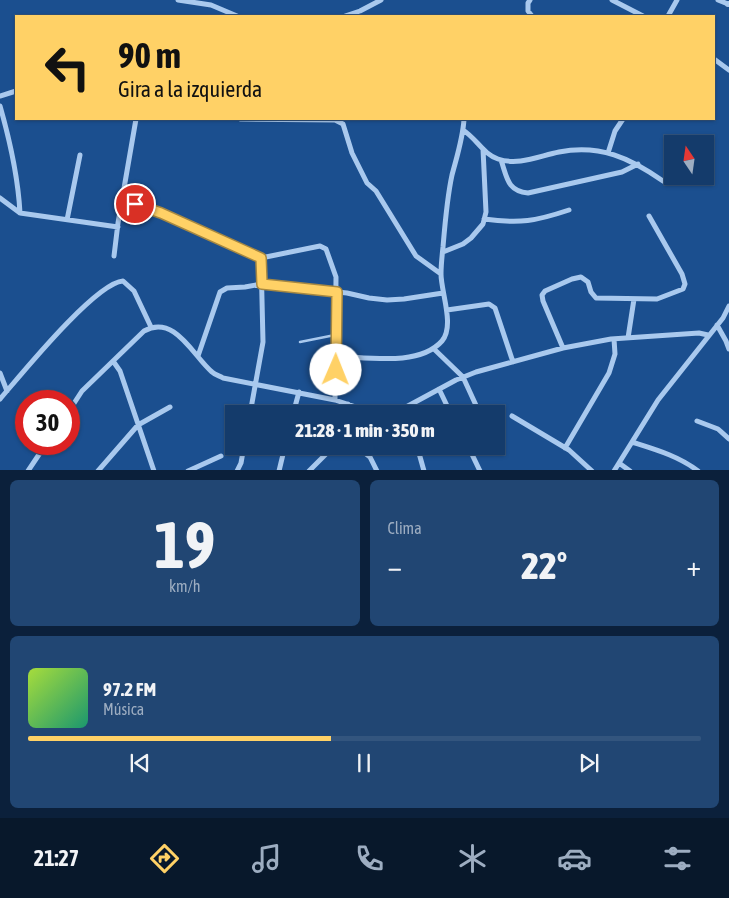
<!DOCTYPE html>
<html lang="es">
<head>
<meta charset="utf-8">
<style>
  :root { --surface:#143b6b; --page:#214673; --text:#f1f3f6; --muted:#9dadc1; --line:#33557e; --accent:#ffd166 }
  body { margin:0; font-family:"Asap Condensed",sans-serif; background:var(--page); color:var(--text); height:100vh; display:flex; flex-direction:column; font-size:19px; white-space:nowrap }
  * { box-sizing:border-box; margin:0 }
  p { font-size:16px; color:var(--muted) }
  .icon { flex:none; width:28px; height:28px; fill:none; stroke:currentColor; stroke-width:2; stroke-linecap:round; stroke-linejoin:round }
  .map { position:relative; height:470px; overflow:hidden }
  .details { display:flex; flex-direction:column; gap:10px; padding:10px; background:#0b203b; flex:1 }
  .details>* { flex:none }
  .guide { position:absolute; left:15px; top:15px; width:700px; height:105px; border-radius:0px; box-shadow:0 1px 4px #0004,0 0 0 1px var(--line); background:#ffd166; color:#111; overflow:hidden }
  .needle { width:32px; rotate:347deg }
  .controls { position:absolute; left:664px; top:135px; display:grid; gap:10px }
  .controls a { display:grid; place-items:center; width:50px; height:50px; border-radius:0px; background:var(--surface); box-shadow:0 1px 4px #0004,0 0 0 1px var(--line); font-size:25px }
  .speed { position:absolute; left:15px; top:390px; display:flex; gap:10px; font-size:25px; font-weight:700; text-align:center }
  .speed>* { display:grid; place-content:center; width:65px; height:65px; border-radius:50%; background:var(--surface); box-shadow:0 1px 4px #0004,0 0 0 1px var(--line); line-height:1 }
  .speed .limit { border:8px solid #d22; background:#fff; color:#111 }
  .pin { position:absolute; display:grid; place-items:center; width:42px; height:42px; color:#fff; margin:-21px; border:2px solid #fff; border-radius:50%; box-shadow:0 1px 5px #0007 }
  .me { position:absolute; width:55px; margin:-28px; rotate:1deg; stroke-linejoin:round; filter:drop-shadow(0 0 4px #0008) }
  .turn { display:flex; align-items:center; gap:18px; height:105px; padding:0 20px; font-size:22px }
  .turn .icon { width:65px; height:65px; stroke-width:2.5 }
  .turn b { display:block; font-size:35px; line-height:42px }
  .big { font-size:38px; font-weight:800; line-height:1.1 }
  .details .tile { flex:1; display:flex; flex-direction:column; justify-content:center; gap:8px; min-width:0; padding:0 18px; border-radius:8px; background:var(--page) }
  .details .dial { align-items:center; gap:0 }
  .dial b { font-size:65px; line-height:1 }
  .song { display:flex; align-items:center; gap:15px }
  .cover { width:60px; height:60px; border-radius:8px; background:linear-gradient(135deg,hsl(80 70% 55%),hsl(160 70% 35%)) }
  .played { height:5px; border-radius:2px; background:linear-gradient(90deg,var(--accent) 45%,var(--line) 45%) }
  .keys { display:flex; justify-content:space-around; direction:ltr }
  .heat { display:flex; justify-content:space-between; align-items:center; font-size:28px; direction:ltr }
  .details .tiles { flex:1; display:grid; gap:10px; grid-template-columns:1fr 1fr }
  .tile:last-child { grid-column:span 2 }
  .trip { position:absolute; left:225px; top:405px; width:280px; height:50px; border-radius:0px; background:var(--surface); box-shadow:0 1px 4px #0004,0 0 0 1px var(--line); font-weight:800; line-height:50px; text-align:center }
  .dock { display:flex; height:80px; justify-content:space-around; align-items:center; background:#08182b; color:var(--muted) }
  .dock .icon { width:35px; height:35px }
  .dock .current { color:var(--accent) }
  .dock b { font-size:22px; color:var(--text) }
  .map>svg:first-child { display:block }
</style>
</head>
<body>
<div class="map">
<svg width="729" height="471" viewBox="0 0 729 471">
  <rect width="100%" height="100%" fill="#1b4f8f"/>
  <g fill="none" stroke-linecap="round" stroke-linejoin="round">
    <path stroke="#a9c9ee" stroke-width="2.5" d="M 300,342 L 335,335"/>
    <path stroke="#a9c9ee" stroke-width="5" d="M 178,0 L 211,5 L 237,16
      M 530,0 L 528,3 L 528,11 L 532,16
      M 612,0 L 643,16
      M 718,0 L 728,4
      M 345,16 L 360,11 L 381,0
      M 668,16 L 677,0
      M 714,59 L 729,70
      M 0,96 L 16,91
      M 0,106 C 10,141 18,176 20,213
      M 240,119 L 335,120 L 343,124 L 352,153 L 367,183 L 376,191 L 416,256 L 441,274
      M 463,130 C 477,139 483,154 498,159 C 518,166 539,156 559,152 C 600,144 630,158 663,181
      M 608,153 L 615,131 L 623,119
      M 501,160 C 507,177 507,191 528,193 L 622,172 L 638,164
      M 0,198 L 20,213 L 118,227
      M 122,200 L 161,213 L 261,258 L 320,246 L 326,249 L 336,277 L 335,400
      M 484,219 C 520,224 536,221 569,210
      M 67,220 L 80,155
      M 443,252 L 463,244 L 471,238 L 483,224 L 486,212 L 483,149
      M 114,256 L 118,223 L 136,119
      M 447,310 L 489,304 L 495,308 L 513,362
      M 717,325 L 726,341 L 729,349
      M 628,338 L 634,299
      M 563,348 L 543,301 L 542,295 L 545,291 L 572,279 L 581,277 L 588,282 L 591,292 L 596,298 L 657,299 L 683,289 L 685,284 L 682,274 L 649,216
      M 434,349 L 463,377 L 480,414
      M 198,356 L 220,292 L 227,288 L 245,287 L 262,284 L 347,293 L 369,298 L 387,300 L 404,299 L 443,293
      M 336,356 C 367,357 419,367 442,341 C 455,326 441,292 441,274 C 441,265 442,256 443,247 C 445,223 447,198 452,175 C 457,156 463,138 464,119
      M 113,361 L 120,371 L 154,471
      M 0,373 L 7,391
      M 439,389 L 451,414
      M 0,399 C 20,376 95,283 123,281 L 134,291 L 151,327
      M 69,411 L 82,391 L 144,331 C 175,314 193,356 212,372 C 215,375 220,376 223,378 L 335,400 L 374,413 L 393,412 L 406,407 L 456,380 L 476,372 L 563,348 L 611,339 L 699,333 L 708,335
      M 250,414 L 263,342 L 261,258
      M 293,414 L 299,392
      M 344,414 L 348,404
      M 512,416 L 569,450 L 592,471
      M 697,421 L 718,429 L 729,439
      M 632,442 C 654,449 679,456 698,471
      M 356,446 L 370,457 L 377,471
      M 417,446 L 424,471
      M 468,446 L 480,471
      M 565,448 L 609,373 L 615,354 L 614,339
      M 619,463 L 630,471
      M 28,471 L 46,444
      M 98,471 L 138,425 L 170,407
      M 188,471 L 221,456
      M 237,471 L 241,463 L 244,446
      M 279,471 L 285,446
      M 309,471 L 327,453 L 330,446
      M 614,471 L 658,400 L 723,318 L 729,306"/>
    <path stroke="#a9c9ee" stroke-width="6" d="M 728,4 L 729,4"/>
  </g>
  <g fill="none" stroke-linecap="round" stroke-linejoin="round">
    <g stroke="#a68842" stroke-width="12">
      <path id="route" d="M 135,204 L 161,213 L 261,258 L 262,284 L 337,292 L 336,370"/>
    </g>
    <use href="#route" stroke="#ffd166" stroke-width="9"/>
  </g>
</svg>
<div class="controls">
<a><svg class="needle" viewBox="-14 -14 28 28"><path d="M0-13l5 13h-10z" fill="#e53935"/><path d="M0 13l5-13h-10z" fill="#9dadc1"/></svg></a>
</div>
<div class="speed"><div class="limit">30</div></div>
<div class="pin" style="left:135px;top:204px;background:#d93025"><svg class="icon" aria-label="arrive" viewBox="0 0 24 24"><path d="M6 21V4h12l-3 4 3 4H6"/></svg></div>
<svg class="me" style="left:336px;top:370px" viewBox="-20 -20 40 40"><circle r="19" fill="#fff"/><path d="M0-13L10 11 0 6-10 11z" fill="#ffd166"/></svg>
<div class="trip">21:28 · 1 min · 350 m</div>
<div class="guide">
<div class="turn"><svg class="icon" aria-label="left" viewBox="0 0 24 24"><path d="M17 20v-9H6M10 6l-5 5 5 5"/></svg><div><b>90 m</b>Gira a la izquierda</div></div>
</div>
</div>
<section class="details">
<div class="tiles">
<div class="tile dial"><b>19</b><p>km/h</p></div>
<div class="tile"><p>Clima</p>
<div class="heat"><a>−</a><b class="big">22°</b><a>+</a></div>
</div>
<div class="tile">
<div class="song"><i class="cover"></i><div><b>97.2 FM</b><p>Música</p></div></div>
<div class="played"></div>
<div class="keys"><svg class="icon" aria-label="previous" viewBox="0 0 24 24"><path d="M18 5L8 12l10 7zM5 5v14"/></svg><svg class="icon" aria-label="pause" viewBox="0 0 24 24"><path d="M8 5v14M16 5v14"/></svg><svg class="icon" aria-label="next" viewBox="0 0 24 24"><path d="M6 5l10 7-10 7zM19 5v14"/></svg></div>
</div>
</div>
</section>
<nav class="dock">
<b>21:27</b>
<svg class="icon current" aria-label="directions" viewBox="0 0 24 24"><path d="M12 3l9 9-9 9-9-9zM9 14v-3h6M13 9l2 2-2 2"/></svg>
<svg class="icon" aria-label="music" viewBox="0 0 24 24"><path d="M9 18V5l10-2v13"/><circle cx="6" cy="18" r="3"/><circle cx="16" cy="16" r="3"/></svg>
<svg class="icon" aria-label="phone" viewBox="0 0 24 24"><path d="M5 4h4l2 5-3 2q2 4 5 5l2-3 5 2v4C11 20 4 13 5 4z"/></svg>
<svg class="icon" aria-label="climate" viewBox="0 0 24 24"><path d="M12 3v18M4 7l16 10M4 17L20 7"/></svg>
<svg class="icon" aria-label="car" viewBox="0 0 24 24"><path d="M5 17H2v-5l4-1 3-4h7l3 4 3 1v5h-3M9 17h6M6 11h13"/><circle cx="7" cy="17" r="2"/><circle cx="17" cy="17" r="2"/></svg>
<svg class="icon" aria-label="filters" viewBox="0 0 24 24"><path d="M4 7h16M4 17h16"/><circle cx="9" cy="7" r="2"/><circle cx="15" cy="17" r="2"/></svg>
</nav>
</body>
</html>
